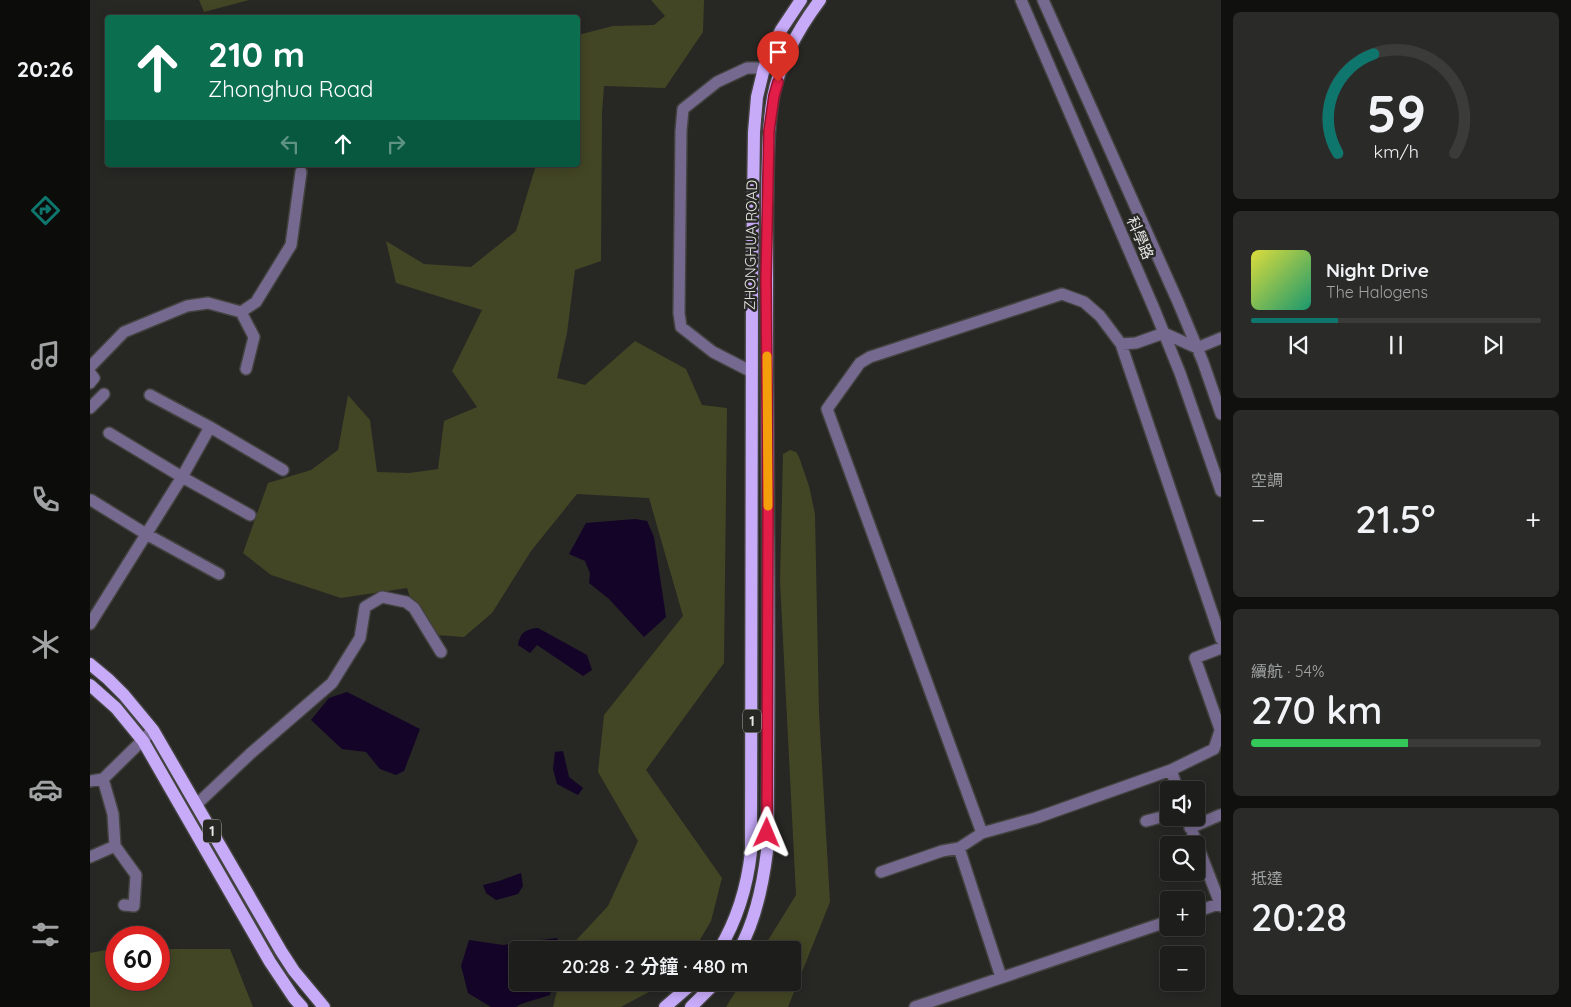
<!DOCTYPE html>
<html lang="zh-TW">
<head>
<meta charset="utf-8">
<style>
  :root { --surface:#1d1d1b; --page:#2a2a28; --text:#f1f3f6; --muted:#a0a2a3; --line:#3b3b3a; --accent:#0f766e }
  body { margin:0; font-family:Quicksand,"Noto Sans TC",sans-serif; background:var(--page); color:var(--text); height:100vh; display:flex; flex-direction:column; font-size:19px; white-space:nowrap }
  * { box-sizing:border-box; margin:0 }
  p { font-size:16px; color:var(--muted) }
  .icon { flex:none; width:28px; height:28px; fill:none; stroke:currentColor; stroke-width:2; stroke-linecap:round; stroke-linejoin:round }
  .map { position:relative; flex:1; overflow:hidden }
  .side { display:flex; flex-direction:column; gap:12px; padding:12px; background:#10100f; width:350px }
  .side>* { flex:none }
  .guide { position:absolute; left:15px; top:15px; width:475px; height:152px; border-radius:5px; box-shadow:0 2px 12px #0003,0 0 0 1px var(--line); background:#0b6e4f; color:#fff; overflow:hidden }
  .fabs { position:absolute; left:1070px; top:781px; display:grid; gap:10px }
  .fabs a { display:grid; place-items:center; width:45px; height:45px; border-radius:5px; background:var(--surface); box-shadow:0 2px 12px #0003,0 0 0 1px var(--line); font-size:25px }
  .speed { position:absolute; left:15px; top:926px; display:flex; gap:10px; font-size:25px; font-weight:700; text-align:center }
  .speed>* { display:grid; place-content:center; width:65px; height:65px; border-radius:50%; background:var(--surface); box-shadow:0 2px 12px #0003,0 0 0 1px var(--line); line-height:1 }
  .speed .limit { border:8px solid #d22; background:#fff; color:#111 }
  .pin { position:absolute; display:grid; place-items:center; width:42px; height:42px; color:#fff; margin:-51px -21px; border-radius:50% 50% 50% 0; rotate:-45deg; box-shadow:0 0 5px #0007 }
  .pin .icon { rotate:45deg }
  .me { position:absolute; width:55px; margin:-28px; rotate:1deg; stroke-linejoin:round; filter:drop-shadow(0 0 4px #0008) }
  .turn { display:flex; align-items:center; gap:18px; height:105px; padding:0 20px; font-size:22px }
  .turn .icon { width:65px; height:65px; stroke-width:2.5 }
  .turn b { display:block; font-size:35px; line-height:42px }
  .lanes { display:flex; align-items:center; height:48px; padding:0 20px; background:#0003; justify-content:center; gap:25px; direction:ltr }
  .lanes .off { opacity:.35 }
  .big { font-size:38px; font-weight:600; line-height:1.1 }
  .side .tile { flex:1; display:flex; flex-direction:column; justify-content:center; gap:8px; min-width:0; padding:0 18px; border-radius:8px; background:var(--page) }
  .side .dial { align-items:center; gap:0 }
  .dial svg { height:130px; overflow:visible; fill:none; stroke:var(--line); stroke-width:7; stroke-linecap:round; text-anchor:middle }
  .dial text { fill:var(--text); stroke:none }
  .song { display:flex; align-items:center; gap:15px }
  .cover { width:60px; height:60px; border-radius:8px; background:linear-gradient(135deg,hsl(60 70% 55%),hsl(160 70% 35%)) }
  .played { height:5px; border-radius:2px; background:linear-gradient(90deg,var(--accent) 30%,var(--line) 30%) }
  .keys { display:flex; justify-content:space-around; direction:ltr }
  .heat { display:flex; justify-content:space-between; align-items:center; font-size:28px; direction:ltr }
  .charge { height:8px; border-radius:4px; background:linear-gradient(90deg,#34c759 54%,var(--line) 0) }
  .trip { position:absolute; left:419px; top:941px; width:292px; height:50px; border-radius:5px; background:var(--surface); box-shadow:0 2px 12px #0003,0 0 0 1px var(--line); font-weight:600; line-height:50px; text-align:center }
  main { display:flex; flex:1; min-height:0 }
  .tab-bar { display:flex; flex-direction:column; width:90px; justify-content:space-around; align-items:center; background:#0c0c0b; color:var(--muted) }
  .tab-bar .icon { width:35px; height:35px }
  .tab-bar .active { color:var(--accent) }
  .tab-bar b { font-size:22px; color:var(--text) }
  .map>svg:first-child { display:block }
</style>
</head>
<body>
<main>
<nav class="tab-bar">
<b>20:26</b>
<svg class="icon active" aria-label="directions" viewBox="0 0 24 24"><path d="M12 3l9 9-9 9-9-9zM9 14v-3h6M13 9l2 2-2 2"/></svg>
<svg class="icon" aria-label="music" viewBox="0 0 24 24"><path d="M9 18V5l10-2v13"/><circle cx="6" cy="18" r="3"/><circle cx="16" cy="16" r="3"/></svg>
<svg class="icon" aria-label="phone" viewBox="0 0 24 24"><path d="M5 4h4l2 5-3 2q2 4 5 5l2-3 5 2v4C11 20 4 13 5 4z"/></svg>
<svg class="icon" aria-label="climate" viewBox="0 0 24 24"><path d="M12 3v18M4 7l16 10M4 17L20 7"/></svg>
<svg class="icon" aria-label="car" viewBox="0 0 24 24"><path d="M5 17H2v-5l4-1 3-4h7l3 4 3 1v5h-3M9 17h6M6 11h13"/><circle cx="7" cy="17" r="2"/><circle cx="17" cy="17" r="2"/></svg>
<svg class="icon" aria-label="filters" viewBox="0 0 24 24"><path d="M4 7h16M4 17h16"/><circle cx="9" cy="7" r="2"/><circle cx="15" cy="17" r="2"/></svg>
</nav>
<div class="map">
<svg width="1131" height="1007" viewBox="0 0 1131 1007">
  <rect width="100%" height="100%" fill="#272724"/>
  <path fill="#434624" d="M 109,0 L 159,0 L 114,12 Z
    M 561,0 L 614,0 L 613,32 L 575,88 L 514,86 L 512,113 L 511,261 L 485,270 L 477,333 L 467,378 L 495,385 L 545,341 L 596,369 L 612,405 L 637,408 L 634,663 L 556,770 L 632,878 L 621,921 L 604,950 L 477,950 L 518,906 L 548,841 L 508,772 L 514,715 L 593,616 L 559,498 L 487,494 L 441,551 L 402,613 L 374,637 L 332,634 L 317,588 L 251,598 L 181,575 L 153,553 L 178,483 L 221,470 L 248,450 L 258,395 L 280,420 L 287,472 L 319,473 L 348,469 L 354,421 L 387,407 L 362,371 L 392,310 L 306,283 L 296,241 L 334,264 L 381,267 L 426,231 L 446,165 L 488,165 L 488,35 L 523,26 L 564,25 L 575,16 Z
    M 700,450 L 706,452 L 709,457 L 719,486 L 725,514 L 729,713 L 740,902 L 698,1007 L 636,1007 L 651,983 L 702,982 L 702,950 L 672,950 L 706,895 L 690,581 L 693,454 Z
    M 21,949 L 26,949 L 26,980 L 69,980 L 69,949 L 140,949 L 163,1007 L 0,1007 L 0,953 Z
    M 469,983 L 469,982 L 572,983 L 566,988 L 531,1007 L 463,1007 Z"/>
  <path fill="#140427" d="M 545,519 L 557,521 L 564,537 L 576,617 L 554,637 L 519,599 L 499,583 L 500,573 L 495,561 L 479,554 L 496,523 Z
    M 448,628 L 497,655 L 502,670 L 493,676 L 447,645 L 440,653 L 428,645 C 430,633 435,629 448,628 Z
    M 257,692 L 330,729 L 314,771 L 306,775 L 290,769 L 276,752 L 252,749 L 221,720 L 239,698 Z
    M 473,751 L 479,777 L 493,788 L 488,795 L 467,784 L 463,769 L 465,752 Z
    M 431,873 L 433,886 L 428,894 L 406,900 L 396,893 L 393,885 L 409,881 Z
    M 467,938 L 470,950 L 428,950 L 428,982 L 463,983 L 460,995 L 431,1004 L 426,1007 L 401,1007 L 378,993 L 371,966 L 379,940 L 413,945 Z"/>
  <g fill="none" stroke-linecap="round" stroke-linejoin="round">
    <g stroke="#42423f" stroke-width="14">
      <path id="minor" d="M 931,0 L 1065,311 L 1090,373 L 1131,491
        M 953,0 L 1088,302 L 1113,362 L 1131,414
        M 151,312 L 164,337 L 156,369
        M 1031,344 L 1131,639
        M 0,367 L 34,332 L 97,306 L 118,303 L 151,312 L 166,302 L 201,245 L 211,172
        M 662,372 L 623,352 L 591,327 L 589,313 L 591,131 L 593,109 L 627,82 L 657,68 L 674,68
        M 0,373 L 4,378 L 0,383
        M 60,395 L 120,427 L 193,470
        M 0,408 L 14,394
        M 19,433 L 92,477 L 160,515
        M 1,500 L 56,534 L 129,574
        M 0,624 L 92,477 L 120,427
        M 1130,729 L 1105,658 L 1131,648
        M 1081,770 L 1088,790
        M 0,781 L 13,779
        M 107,804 L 160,754 L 242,683 L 270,638 L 275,607 L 292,597 L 316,602 L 324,608 L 351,652
        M 1097,818 L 1131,906
        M 1056,821 L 1079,815
        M 1100,828 L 1130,815
        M 892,833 L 737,409 L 770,363 L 780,357 L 972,294 L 994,302 L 1010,316 L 1031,344 L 1046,343 L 1074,333 L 1107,348 L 1131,338
        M 869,848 L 911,977
        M 0,857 L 25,846
        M 791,872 L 852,851 L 869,848 L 892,833 L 946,818 L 1081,770 L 1124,749 L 1131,728
        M 34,905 L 44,906 L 46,875 L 25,846 L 23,814 L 13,779 L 63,730
        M 1106,912 L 1131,903
        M 825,1007 L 1079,921"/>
    </g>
    <g stroke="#42423f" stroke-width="15">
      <path id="major" d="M 0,664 L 18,679 L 34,695 L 63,730 L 191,951 L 204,971 L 234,1007
        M 0,685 L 26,708 L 53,741 L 180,962 L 204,998 L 212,1007
        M 629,950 C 647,920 657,888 661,852 L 662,282 L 664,132 L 667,97 L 674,68 L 691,30 L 711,0
        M 649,950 C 666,920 673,884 677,851 C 680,690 678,530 677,370 C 677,315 677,260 677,205 C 678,169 677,132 683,97 C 690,62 709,28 730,0
        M 575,1007 L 604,982
        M 601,1007 L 626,982"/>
    </g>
    <use href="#minor" stroke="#76698f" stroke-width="11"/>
    <use href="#major" stroke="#c7abf9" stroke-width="12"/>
  </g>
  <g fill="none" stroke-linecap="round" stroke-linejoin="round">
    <g stroke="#92132f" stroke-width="12">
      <path id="route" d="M 677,833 L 678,502 L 676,279 L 679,131 L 684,96 L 688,82"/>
    </g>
    <use href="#route" stroke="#e11d48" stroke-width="9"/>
    <path stroke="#f59e0b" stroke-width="9" d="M 677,356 L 678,506"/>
  </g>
  <g text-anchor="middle" stroke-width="5" stroke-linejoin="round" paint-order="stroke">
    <g fill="#272724" stroke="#adadab" stroke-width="1">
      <rect x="653" y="709.5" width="18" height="23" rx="4"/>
      <rect x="113" y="819.5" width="18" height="23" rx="4"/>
    </g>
    <g font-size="14" font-weight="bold" fill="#e7e7e5">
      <text x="662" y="726">1</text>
      <text x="122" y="836">1</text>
    </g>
    <g font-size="15" fill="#e7e7e5" stroke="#272724">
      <text transform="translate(1050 238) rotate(67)" y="5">科學路</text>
      <text transform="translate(661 245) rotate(-89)" y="5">ZHONGHUA ROAD</text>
    </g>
  </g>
</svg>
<div class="fabs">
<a><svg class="icon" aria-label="sound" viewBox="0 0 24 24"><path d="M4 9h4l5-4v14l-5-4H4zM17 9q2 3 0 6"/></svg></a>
<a><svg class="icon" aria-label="search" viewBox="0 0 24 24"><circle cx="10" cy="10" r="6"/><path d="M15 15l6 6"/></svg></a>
<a>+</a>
<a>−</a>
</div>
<div class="speed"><div class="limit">60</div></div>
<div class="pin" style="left:688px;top:82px;background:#d93025"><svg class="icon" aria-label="arrive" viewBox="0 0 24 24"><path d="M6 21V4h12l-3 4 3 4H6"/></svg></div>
<svg class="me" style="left:677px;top:833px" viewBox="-20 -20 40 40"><path d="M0-17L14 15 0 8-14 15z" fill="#e11d48" stroke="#fff" stroke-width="4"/></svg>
<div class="trip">20:28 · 2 分鐘 · 480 m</div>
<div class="guide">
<div class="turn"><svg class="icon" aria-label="ahead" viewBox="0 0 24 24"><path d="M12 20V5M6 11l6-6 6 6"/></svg><div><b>210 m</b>Zhonghua Road</div></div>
<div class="lanes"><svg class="icon off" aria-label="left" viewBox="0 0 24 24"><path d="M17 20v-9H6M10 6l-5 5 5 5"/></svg><svg class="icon" aria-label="ahead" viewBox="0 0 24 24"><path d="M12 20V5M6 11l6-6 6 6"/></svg><svg class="icon off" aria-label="right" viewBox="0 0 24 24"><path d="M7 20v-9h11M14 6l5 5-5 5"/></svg></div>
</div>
</div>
<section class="side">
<div class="tile dial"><svg viewBox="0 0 100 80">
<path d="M14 69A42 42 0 1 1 86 69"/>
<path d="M14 69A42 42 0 0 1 36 8" stroke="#0f766e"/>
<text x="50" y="56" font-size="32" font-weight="700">59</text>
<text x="50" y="72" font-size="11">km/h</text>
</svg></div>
<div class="tile">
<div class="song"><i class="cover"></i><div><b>Night Drive</b><p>The Halogens</p></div></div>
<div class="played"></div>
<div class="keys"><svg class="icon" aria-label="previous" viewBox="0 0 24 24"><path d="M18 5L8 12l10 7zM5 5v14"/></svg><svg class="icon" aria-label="pause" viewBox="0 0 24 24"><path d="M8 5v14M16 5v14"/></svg><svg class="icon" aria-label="next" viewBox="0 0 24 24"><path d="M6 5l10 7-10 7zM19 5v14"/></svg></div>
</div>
<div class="tile"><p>空調</p>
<div class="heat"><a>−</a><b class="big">21.5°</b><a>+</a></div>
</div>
<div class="tile"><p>續航 · 54%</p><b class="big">270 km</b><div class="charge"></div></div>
<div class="tile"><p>抵達</p><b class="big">20:28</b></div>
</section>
</main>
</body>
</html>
